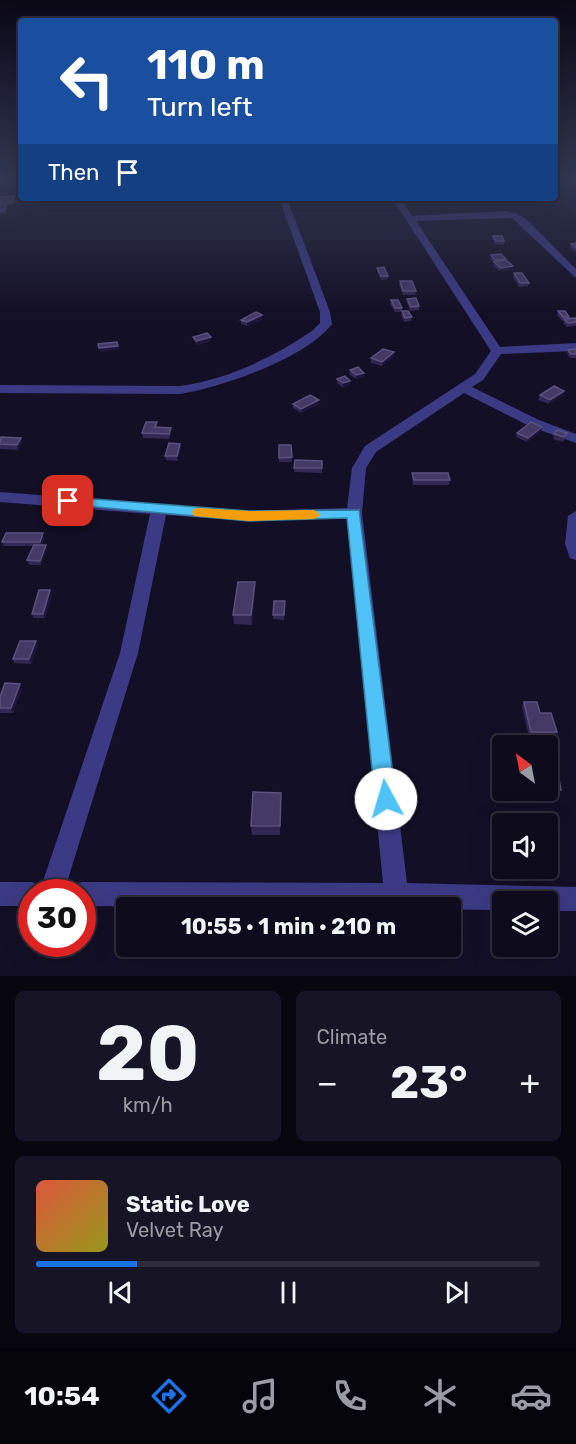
<!DOCTYPE html>
<html lang="en">
<head>
<meta charset="utf-8">
<style>
  :root { --surface:#0e0b1c; --page:#171425; --text:#f1f3f6; --muted:#9b9ba3; --line:#2e2b3b; --accent:#1a73e8 }
  body { margin:0; font-family:Rubik,sans-serif; background:var(--page); color:var(--text); height:100vh; display:flex; flex-direction:column; font-size:22px; white-space:nowrap }
  * { box-sizing:border-box; margin:0 }
  p { font-size:20px; color:var(--muted) }
  .icon { flex:none; width:33px; height:33px; fill:none; stroke:currentColor; stroke-width:2; stroke-linecap:round; stroke-linejoin:round }
  .map { position:relative; height:976px; overflow:hidden }
  .drawer { display:flex; flex-direction:column; gap:15px; padding:15px; background:#08060f; flex:1 }
  .drawer>* { flex:none }
  .top-card { position:absolute; left:18px; top:18px; width:540px; height:183px; border-radius:6px; box-shadow:0 6px 24px #0002,0 0 0 2px var(--line); background:#1a4fa0; color:#fff; overflow:hidden }
  .needle { width:39px; rotate:328deg }
  .fabs { position:absolute; left:492px; top:735px; display:grid; gap:12px }
  .fabs a { display:grid; place-items:center; width:66px; height:66px; border-radius:6px; background:var(--surface); box-shadow:0 6px 24px #0002,0 0 0 2px var(--line); font-size:30px }
  .speed { position:absolute; left:18px; top:879px; display:flex; gap:12px; font-size:30px; font-weight:700; text-align:center }
  .speed>* { display:grid; place-content:center; width:78px; height:78px; border-radius:50%; background:var(--surface); box-shadow:0 6px 24px #0002,0 0 0 2px var(--line); line-height:1 }
  .speed .limit { border:9px solid #d22; background:#fff; color:#111 }
  .pin { position:absolute; display:grid; place-items:center; width:51px; height:51px; color:#fff; margin:-26px; border-radius:12px; box-shadow:0 3px 9px #0006 }
  .me { position:absolute; width:66px; margin:-33px; rotate:354deg; stroke-linejoin:round; filter:drop-shadow(0 0 4px #0008) }
  .turn { display:flex; align-items:center; gap:21px; height:126px; padding:0 30px; font-size:27px }
  .turn .icon { width:78px; height:78px; stroke-width:2.5 }
  .turn b { display:block; font-size:42px; line-height:51px }
  .then { display:flex; align-items:center; height:57px; padding:0 30px; background:#0003; gap:12px; font-size:22px }
  .big { font-size:45px; font-weight:700; line-height:1.1 }
  .drawer .widget { flex:1; display:flex; flex-direction:column; justify-content:center; gap:9px; min-width:0; padding:0 21px; border-radius:9px; background:var(--page) }
  .drawer .dial { align-items:center; gap:0 }
  .dial b { font-size:78px; line-height:1 }
  .song { display:flex; align-items:center; gap:18px }
  .cover { width:72px; height:72px; border-radius:9px; background:linear-gradient(135deg,hsl(10 70% 55%),hsl(60 70% 35%)) }
  .played { height:6px; border-radius:3px; background:linear-gradient(90deg,var(--accent) 20%,var(--line) 20%) }
  .keys { display:flex; justify-content:space-around; direction:ltr }
  .heat { display:flex; justify-content:space-between; align-items:center; font-size:33px; direction:ltr }
  .drawer .tiles { flex:1; display:grid; gap:15px; grid-template-columns:1fr 1fr }
  .widget:last-child { grid-column:span 2 }
  .trip { position:absolute; left:116px; top:897px; width:345px; height:60px; border-radius:6px; background:var(--surface); box-shadow:0 6px 24px #0002,0 0 0 2px var(--line); font-weight:700; line-height:60px; text-align:center }
  .tab-bar { display:flex; height:96px; justify-content:space-around; align-items:center; background:#06040b; color:var(--muted) }
  .tab-bar .icon { width:42px; height:42px }
  .tab-bar .current { color:var(--accent) }
  .tab-bar b { font-size:27px; color:var(--text) }
  .map>svg:first-child { display:block }
</style>
</head>
<body>
<div class="map">
<svg width="576" height="976" viewBox="0 0 576 976">
  <rect width="100%" height="100%" fill="#130f26"/>
  <g fill="none" stroke-linecap="round" stroke-linejoin="round">
    <path fill="#3d3a85" fill-rule="evenodd" d="M 279,198 L 287,198 L 330,312 L 332,324 C 305,359 222,387 180,394 L 0,393 L 0,385 L 180,386 C 228,379 272,358 312,331 L 320,323 L 320,312 Z
      M 392,198 L 400,198 L 412,216 L 506,211 L 518,214 L 527,220 L 576,269 L 576,278 L 512,218 L 416,221 L 500,347 L 576,343 L 576,351 L 501,354 L 483,380 L 472,387 L 539,420 L 576,434 L 576,443 L 529,426 L 464,393 L 376,452 L 366,468 L 362,513 L 407,883 L 576,887 L 576,911 L 548,911 L 548,902 L 502,902 L 502,910 L 82,906 L 82,892 L 70,892 L 73,885 L 82,882 L 383,883 L 347,518 L 249,521 L 166,515 L 138,653 L 64,892 L 32,892 L 32,906 L 0,906 L 0,882 L 32,882 L 41,887 L 120,653 L 150,514 L 0,502 L 0,492 L 249,511 L 347,508 L 352,468 L 365,446 L 475,374 L 491,351 Z
      M 576,511 L 576,560 L 570,558 L 565,544 L 568,516 Z"/>
  </g>
  <path fill="#312854" d="M 420,198 L 433,198 L 432,201 L 422,201 Z
    M 15,199 L 13,205 L 7,205 L 8,207 L 5,214 L 0,214 L 0,200 Z
    M 493,236 L 504,241 L 504,245 L 495,244 L 492,239 Z
    M 576,243 L 576,252 L 575,252 L 570,247 L 571,244 Z
    M 491,255 L 506,259 L 512,270 L 500,271 L 493,266 L 494,263 L 490,259 Z
    M 377,268 L 388,276 L 388,279 L 381,280 L 377,271 Z
    M 514,273 L 529,283 L 528,286 L 519,287 L 513,277 Z
    M 400,281 L 416,291 L 415,295 L 403,295 L 399,285 Z
    M 407,299 L 419,306 L 419,310 L 410,311 L 407,303 Z
    M 391,300 L 402,308 L 402,312 L 395,312 L 390,304 Z
    M 402,311 L 412,317 L 411,321 L 404,322 L 401,315 Z
    M 558,311 L 569,317 L 569,319 L 576,318 L 576,326 L 567,327 L 563,323 L 564,321 L 562,321 L 557,315 Z
    M 262,319 L 247,326 L 241,324 L 241,320 Z
    M 193,337 L 211,341 L 198,345 L 194,341 Z
    M 576,349 L 576,358 L 570,358 L 567,354 L 568,350 Z
    M 394,352 L 394,356 L 382,366 L 371,363 L 371,358 Z
    M 350,370 L 364,373 L 364,377 L 356,379 L 349,374 Z
    M 337,379 L 350,385 L 343,388 L 337,383 Z
    M 540,395 L 563,395 L 549,404 L 538,400 Z
    M 319,400 L 319,404 L 301,413 L 293,408 L 293,404 Z
    M 158,426 L 157,428 L 171,433 L 169,439 L 143,438 L 142,433 Z
    M 541,431 L 527,442 L 516,437 L 517,433 Z
    M 554,434 L 566,437 L 563,442 L 553,439 Z
    M 0,438 L 21,438 L 22,442 L 18,450 L 0,449 Z
    M 279,445 L 291,445 L 292,462 L 279,462 Z
    M 181,448 L 177,461 L 166,460 L 165,456 Z
    M 295,460 L 322,461 L 322,473 L 294,472 Z
    M 412,473 L 450,480 L 449,485 L 413,485 L 412,478 Z
    M 44,538 L 42,545 L 46,545 L 47,550 L 41,565 L 29,565 L 27,560 L 33,546 L 4,546 L 2,542 Z
    M 255,582 L 255,591 L 252,625 L 234,624 L 233,615 Z
    M 50,590 L 52,595 L 45,618 L 33,618 L 32,614 Z
    M 285,601 L 284,620 L 273,619 L 273,615 Z
    M 37,646 L 31,664 L 14,663 L 13,659 Z
    M 22,689 L 13,713 L 0,713 L 0,697 Z
    M 524,702 L 540,713 L 557,732 L 555,737 L 529,737 L 522,706 Z
    M 548,750 L 561,790 L 559,795 L 546,794 L 546,790 L 548,790 Z
    M 281,802 L 280,835 L 252,835 L 251,826 Z"/>
  <path fill="#1d163a" d="M 513,266 L 512,270 L 500,271 L 501,268 Z
    M 262,315 L 262,319 L 247,326 L 247,322 Z
    M 211,337 L 211,341 L 198,345 L 197,341 Z
    M 118,346 L 119,350 L 100,352 L 99,348 Z
    M 394,352 L 394,356 L 382,366 L 382,362 Z
    M 364,373 L 364,377 L 356,379 L 356,375 Z
    M 350,381 L 350,385 L 343,388 L 343,383 Z
    M 564,391 L 563,395 L 549,404 L 550,400 Z
    M 319,400 L 319,404 L 301,413 L 301,409 Z
    M 542,427 L 541,431 L 527,442 L 528,438 Z
    M 21,438 L 22,442 L 18,450 L 17,445 Z
    M 180,444 L 181,448 L 177,461 L 177,456 Z
    M 43,533 L 44,538 L 41,546 L 40,542 Z
    M 46,545 L 47,550 L 41,565 L 40,561 Z
    M 255,582 L 255,591 L 252,625 L 251,615 Z
    M 50,590 L 52,595 L 45,618 L 43,614 Z
    M 36,641 L 37,646 L 31,664 L 29,659 Z
    M 20,684 L 22,689 L 13,713 L 11,708 Z"/>
  <path fill="#433a66" stroke="#5a527e" stroke-width="1.5" d="M 14,196 L 12,202 L 0,202 L 1,197 Z
    M 0,204 L 7,204 L 4,211 L 0,211 Z
    M 493,236 L 502,236 L 504,241 L 496,241 Z
    M 576,243 L 576,248 L 571,244 Z
    M 501,254 L 506,259 L 495,260 L 491,255 Z
    M 506,260 L 513,266 L 501,268 L 494,262 Z
    M 384,267 L 388,276 L 381,276 L 377,268 Z
    M 514,273 L 522,273 L 529,283 L 520,283 Z
    M 400,281 L 412,281 L 416,291 L 403,291 Z
    M 416,298 L 419,306 L 411,307 L 407,299 Z
    M 391,300 L 398,300 L 402,308 L 395,308 Z
    M 402,311 L 408,311 L 412,317 L 405,318 Z
    M 558,311 L 565,311 L 569,317 L 563,317 Z
    M 256,312 L 262,315 L 247,322 L 241,320 Z
    M 576,318 L 576,322 L 568,323 L 564,319 Z
    M 207,333 L 211,337 L 197,341 L 193,337 Z
    M 117,342 L 118,346 L 99,348 L 98,344 Z
    M 383,349 L 394,352 L 382,362 L 371,358 Z
    M 576,349 L 576,354 L 571,354 L 568,350 Z
    M 358,367 L 364,373 L 356,375 L 350,370 Z
    M 345,376 L 350,381 L 343,383 L 337,379 Z
    M 554,386 L 564,391 L 550,400 L 540,395 Z
    M 310,395 L 319,400 L 301,409 L 293,404 Z
    M 146,422 L 157,422 L 155,427 L 171,428 L 169,434 L 142,433 Z
    M 531,422 L 542,427 L 528,438 L 517,433 Z
    M 557,430 L 567,433 L 564,437 L 554,434 Z
    M 1,437 L 21,438 L 17,445 L 0,444 Z
    M 169,443 L 180,444 L 177,456 L 165,456 Z
    M 279,445 L 291,445 L 292,457 L 279,458 Z
    M 295,460 L 322,461 L 322,468 L 294,468 Z
    M 412,473 L 448,473 L 450,480 L 414,480 Z
    M 6,533 L 43,533 L 40,542 L 2,542 Z
    M 34,545 L 46,545 L 40,561 L 27,560 Z
    M 238,582 L 255,582 L 251,615 L 233,615 Z
    M 39,590 L 50,590 L 43,614 L 32,614 Z
    M 274,601 L 285,601 L 284,615 L 273,615 Z
    M 20,641 L 36,641 L 29,659 L 13,659 Z
    M 5,683 L 20,684 L 11,708 L 0,708 L 0,697 Z
    M 524,702 L 537,702 L 540,713 L 551,713 L 557,732 L 531,732 Z
    M 507,739 L 519,739 L 520,746 L 509,746 Z
    M 548,750 L 554,751 L 561,790 L 548,789 Z
    M 253,792 L 281,793 L 280,826 L 251,826 Z"/>
  <linearGradient id="sky" x2="0" y2="1"><stop stop-color="#0a0815"/><stop offset="0.57" stop-color="#333752"/><stop offset="1" stop-color="#333752" stop-opacity="0"/></linearGradient>
  <rect width="576" height="314" fill="url(#sky)"/>
  <path fill="#4fc3f7" stroke="#337fa1" stroke-width="1.5" d="M 68,497 L 249,511 L 359,510 L 396,799 L 393,806 L 386,809 L 378,806 L 375,799 L 347,518 L 249,521 L 63,504 L 61,501 Z"/>
  <path fill="#f59e0b" d="M 199,508 L 249,511 L 314,510 L 321,515 L 314,519 L 249,521 L 194,516 L 192,512 L 194,509 Z"/>
</svg>
<div class="fabs">
<a><svg class="needle" viewBox="-14 -14 28 28"><path d="M0-13l5 13h-10z" fill="#e53935"/><path d="M0 13l5-13h-10z" fill="#9b9ba3"/></svg></a>
<a><svg class="icon" aria-label="sound" viewBox="0 0 24 24"><path d="M4 9h4l5-4v14l-5-4H4zM17 9q2 3 0 6"/></svg></a>
<a><svg class="icon" aria-label="layers" viewBox="0 0 24 24"><path d="M12 4l9 5-9 5-9-5zM3 14l9 5 9-5"/></svg></a>
</div>
<div class="speed"><div class="limit">30</div></div>
<div class="pin" style="left:68px;top:501px;background:#d93025"><svg class="icon" aria-label="arrive" viewBox="0 0 24 24"><path d="M6 21V4h12l-3 4 3 4H6"/></svg></div>
<svg class="me" style="left:386px;top:799px" viewBox="-20 -20 40 40"><circle r="19" fill="#fff"/><path d="M0-13L10 11 0 6-10 11z" fill="#4fc3f7"/></svg>
<div class="trip">10:55 · 1 min · 210 m</div>
<div class="top-card">
<div class="turn"><svg class="icon" aria-label="left" viewBox="0 0 24 24"><path d="M17 20v-9H6M10 6l-5 5 5 5"/></svg><div><b>110 m</b>Turn left</div></div>
<div class="then">Then<svg class="icon" aria-label="arrive" viewBox="0 0 24 24"><path d="M6 21V4h12l-3 4 3 4H6"/></svg></div>
</div>
</div>
<section class="drawer">
<div class="tiles">
<div class="widget dial"><b>20</b><p>km/h</p></div>
<div class="widget"><p>Climate</p>
<div class="heat"><a>−</a><b class="big">23°</b><a>+</a></div>
</div>
<div class="widget">
<div class="song"><i class="cover"></i><div><b>Static Love</b><p>Velvet Ray</p></div></div>
<div class="played"></div>
<div class="keys"><svg class="icon" aria-label="previous" viewBox="0 0 24 24"><path d="M18 5L8 12l10 7zM5 5v14"/></svg><svg class="icon" aria-label="pause" viewBox="0 0 24 24"><path d="M8 5v14M16 5v14"/></svg><svg class="icon" aria-label="next" viewBox="0 0 24 24"><path d="M6 5l10 7-10 7zM19 5v14"/></svg></div>
</div>
</div>
</section>
<nav class="tab-bar">
<b>10:54</b>
<svg class="icon current" aria-label="directions" viewBox="0 0 24 24"><path d="M12 3l9 9-9 9-9-9zM9 14v-3h6M13 9l2 2-2 2"/></svg>
<svg class="icon" aria-label="music" viewBox="0 0 24 24"><path d="M9 18V5l10-2v13"/><circle cx="6" cy="18" r="3"/><circle cx="16" cy="16" r="3"/></svg>
<svg class="icon" aria-label="phone" viewBox="0 0 24 24"><path d="M5 4h4l2 5-3 2q2 4 5 5l2-3 5 2v4C11 20 4 13 5 4z"/></svg>
<svg class="icon" aria-label="climate" viewBox="0 0 24 24"><path d="M12 3v18M4 7l16 10M4 17L20 7"/></svg>
<svg class="icon" aria-label="car" viewBox="0 0 24 24"><path d="M5 17H2v-5l4-1 3-4h7l3 4 3 1v5h-3M9 17h6M6 11h13"/><circle cx="7" cy="17" r="2"/><circle cx="17" cy="17" r="2"/></svg>
</nav>
</body>
</html>
